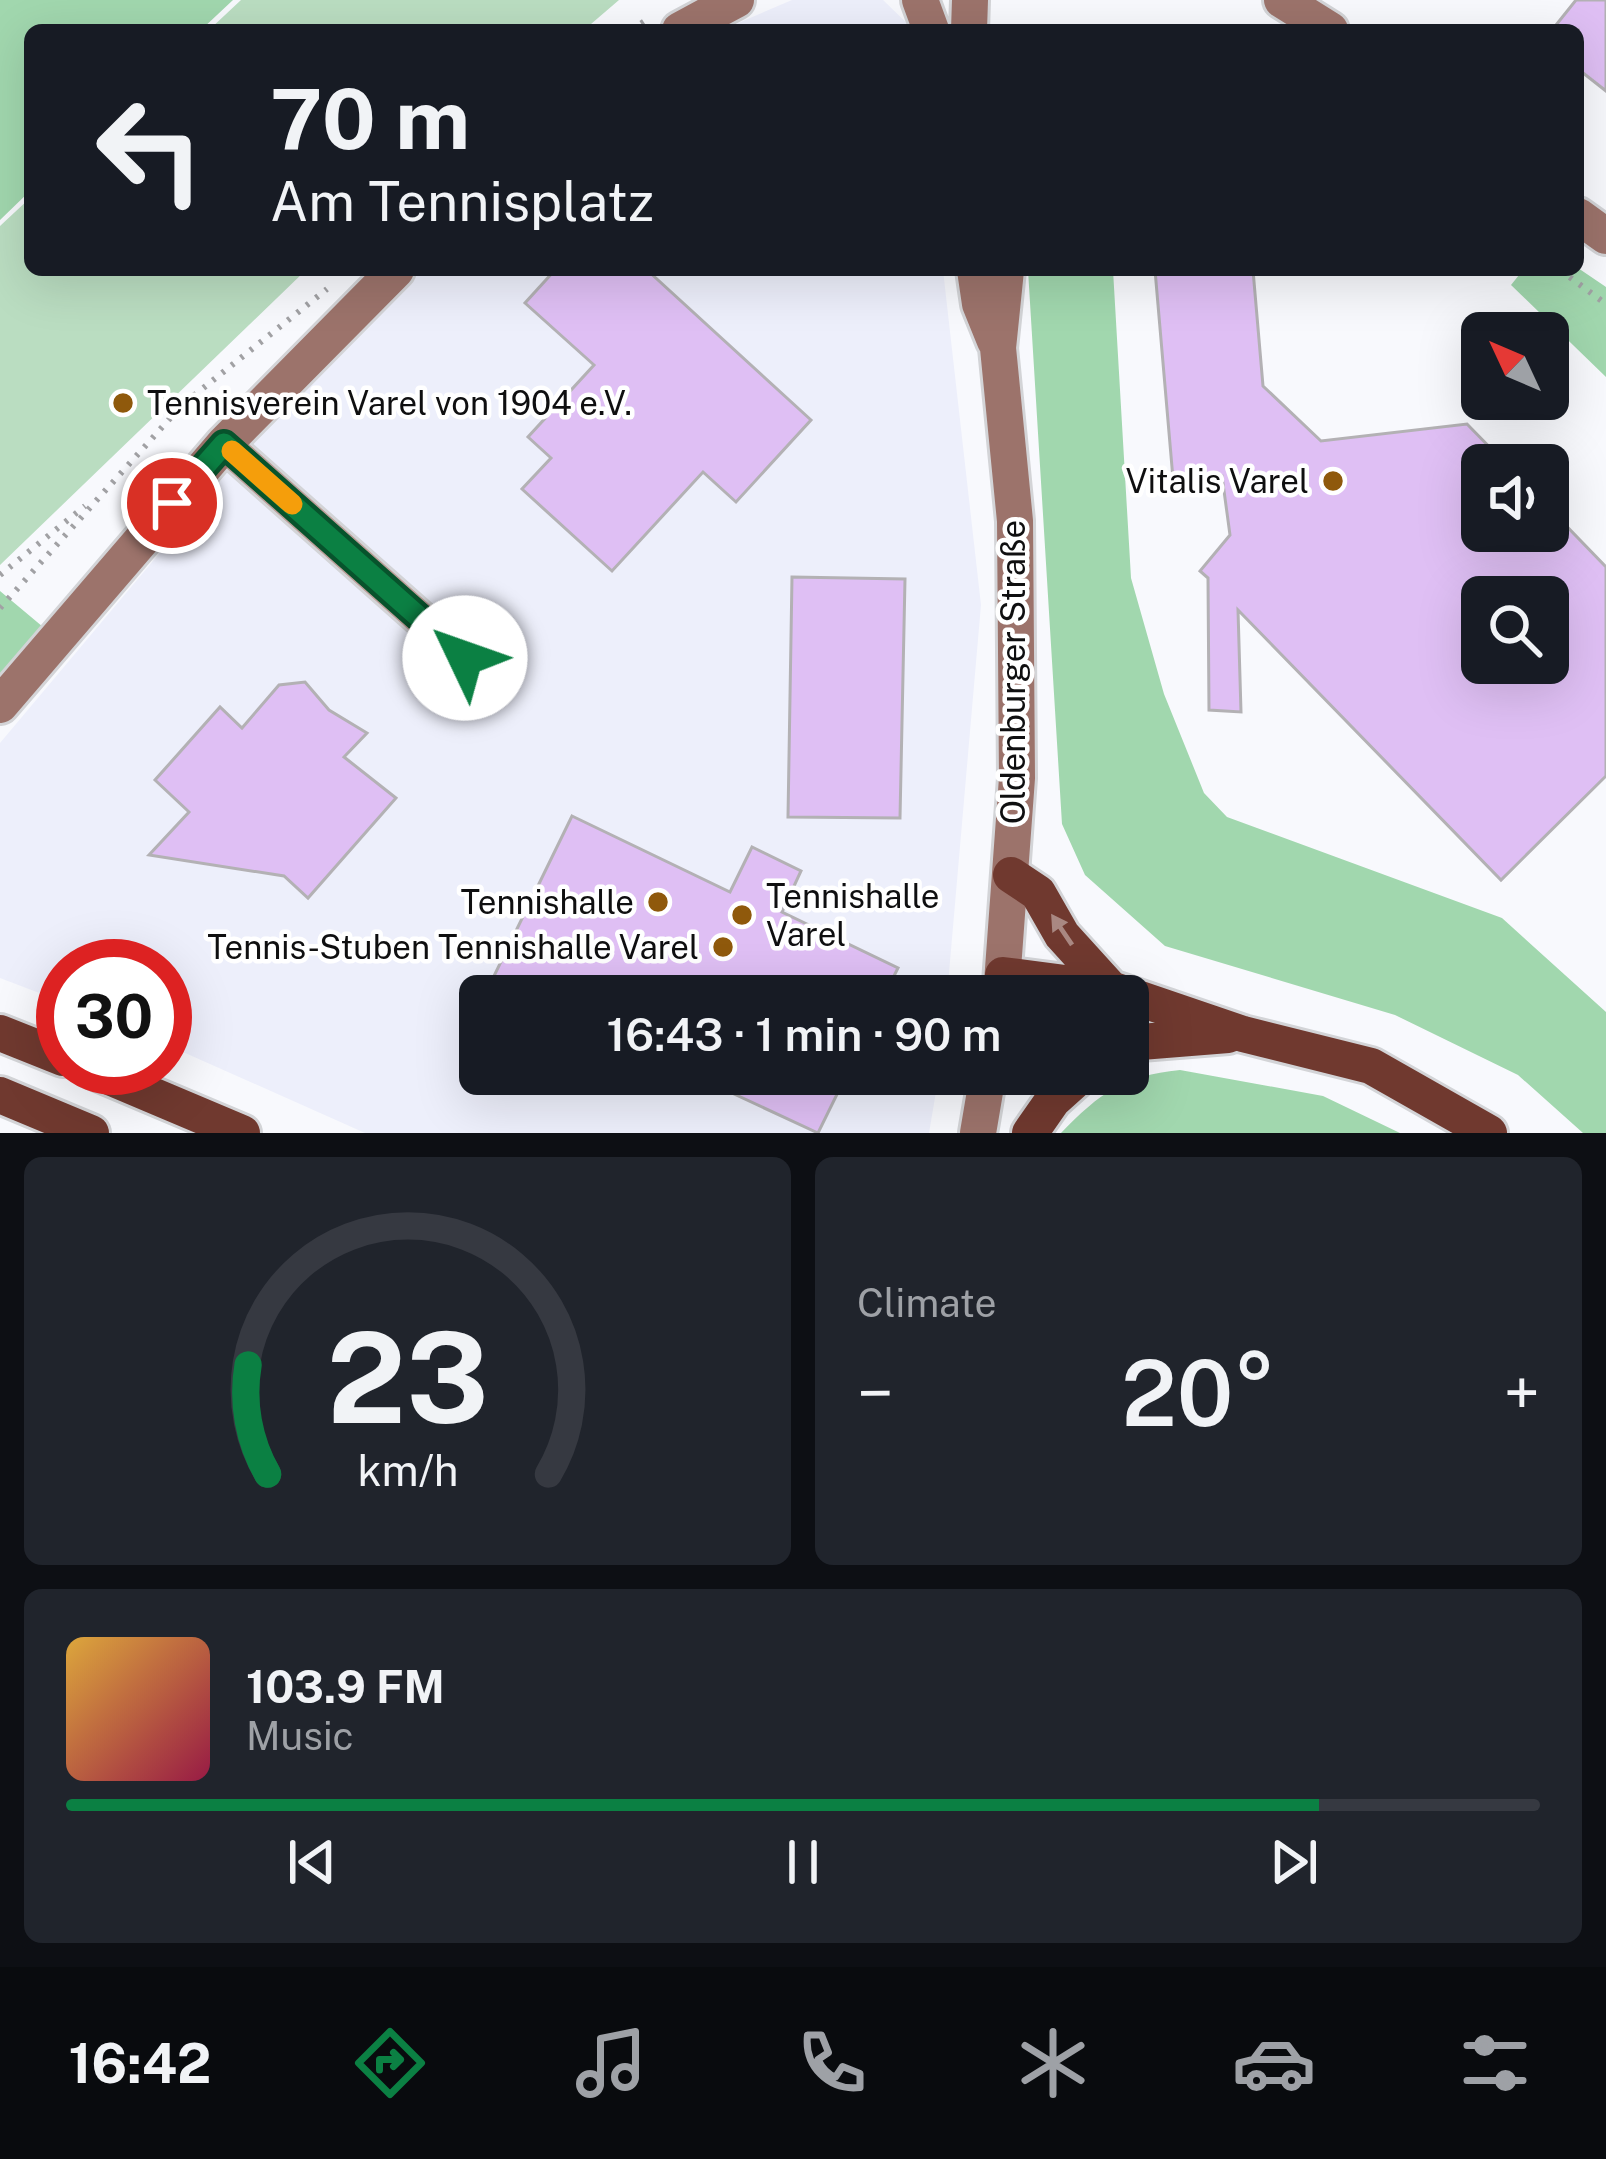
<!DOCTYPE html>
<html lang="en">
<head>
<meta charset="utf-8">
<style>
  :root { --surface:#171b24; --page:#20242c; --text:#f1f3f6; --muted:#9ea1a6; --line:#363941; --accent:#0b8043 }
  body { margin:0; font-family:"Public Sans",sans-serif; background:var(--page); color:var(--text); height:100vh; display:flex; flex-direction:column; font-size:45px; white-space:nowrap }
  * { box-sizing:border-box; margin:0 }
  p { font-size:39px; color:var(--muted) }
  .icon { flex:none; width:66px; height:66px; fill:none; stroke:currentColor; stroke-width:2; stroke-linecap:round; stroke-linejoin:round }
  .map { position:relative; height:1133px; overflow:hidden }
  .side { display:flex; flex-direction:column; gap:24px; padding:24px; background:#0d0f14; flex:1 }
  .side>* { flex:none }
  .top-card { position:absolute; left:24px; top:24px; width:1560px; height:252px; border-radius:18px; box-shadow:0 12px 48px #0002; background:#171b24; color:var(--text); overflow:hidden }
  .needle { width:78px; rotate:314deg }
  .fabs { position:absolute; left:1461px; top:312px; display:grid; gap:24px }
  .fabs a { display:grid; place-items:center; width:108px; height:108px; border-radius:18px; background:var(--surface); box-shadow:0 12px 48px #0002; font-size:60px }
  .speed { position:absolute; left:36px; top:939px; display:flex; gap:24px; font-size:60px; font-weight:700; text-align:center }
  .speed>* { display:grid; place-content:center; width:156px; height:156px; border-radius:50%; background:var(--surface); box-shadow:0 12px 48px #0002; line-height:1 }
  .speed .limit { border:18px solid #d22; background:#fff; color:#111 }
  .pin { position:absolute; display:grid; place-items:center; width:102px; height:102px; color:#fff; margin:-51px; border:6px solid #fff; border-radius:50%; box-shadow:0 3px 12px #0007 }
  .me { position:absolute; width:132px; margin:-66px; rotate:312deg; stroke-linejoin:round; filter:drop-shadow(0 0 9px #0008) }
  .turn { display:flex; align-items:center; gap:42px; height:252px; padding:0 48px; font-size:54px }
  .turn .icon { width:156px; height:156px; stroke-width:2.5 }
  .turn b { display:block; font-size:84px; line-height:102px }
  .big { font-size:90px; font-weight:600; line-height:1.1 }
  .side .widget { flex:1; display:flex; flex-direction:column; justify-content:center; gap:18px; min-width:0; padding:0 42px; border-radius:18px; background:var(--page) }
  .side .dial { align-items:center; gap:0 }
  .dial svg { height:312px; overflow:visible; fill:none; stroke:var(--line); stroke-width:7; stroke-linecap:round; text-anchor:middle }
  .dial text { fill:var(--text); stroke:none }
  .song { display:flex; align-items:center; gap:36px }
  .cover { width:144px; height:144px; border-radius:18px; background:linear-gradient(135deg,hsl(40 70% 55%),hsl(340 70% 35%)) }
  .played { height:12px; border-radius:6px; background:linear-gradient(90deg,var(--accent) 85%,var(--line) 85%) }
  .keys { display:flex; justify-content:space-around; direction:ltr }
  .heat { display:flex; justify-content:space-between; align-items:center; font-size:66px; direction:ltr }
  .side .tiles { flex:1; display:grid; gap:24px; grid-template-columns:1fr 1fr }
  .widget:last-child { grid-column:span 2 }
  .trip { position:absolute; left:459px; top:975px; width:690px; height:120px; border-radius:18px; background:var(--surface); box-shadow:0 12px 48px #0002; font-weight:600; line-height:120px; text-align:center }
  .tabs { display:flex; height:192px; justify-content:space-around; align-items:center; background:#090b0e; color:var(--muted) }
  .tabs .icon { width:84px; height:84px }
  .tabs .current { color:var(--accent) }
  .tabs b { font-size:54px; color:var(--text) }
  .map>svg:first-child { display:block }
</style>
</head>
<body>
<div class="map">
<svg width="1606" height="1133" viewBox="0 0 1606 1133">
  <rect width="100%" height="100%" fill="#f8f9fd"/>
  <path fill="#edeffb" d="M 792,0 L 883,0 L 914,30 L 722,30 Z
    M 421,270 L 943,270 L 981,605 L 947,996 L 480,996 L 480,1074 L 939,1074 L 929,1133 L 365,1133 L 165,1044 L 165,966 L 63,966 L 63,1002 L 0,978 L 0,743 L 279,411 Z"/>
  <path fill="#baddc1" d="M 241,0 L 619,0 L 584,30 L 209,30 Z
    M 30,198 L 30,270 L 306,270 L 0,565 L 0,226 Z"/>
  <path fill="#a1d7ae" d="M 0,0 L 233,0 L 201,30 L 30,30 L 30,191 L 0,220 Z
    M 1578,268 L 1606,287 L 1606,377 L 1511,285 L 1523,270 Z
    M 1028,270 L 1113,270 L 1131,578 L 1164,694 L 1204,793 L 1227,817 L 1502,918 L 1606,1012 L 1606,1133 L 1583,1133 L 1518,1075 L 1395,1015 L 1165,946 L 1085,875 L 1062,824 Z
    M 0,591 L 49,632 L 0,674 Z
    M 1180,1070 L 1323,1096 L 1400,1133 L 1061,1133 C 1100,1093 1123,1076 1180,1070 Z"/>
  <path fill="#dfbff4" stroke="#b3b1b4" stroke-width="3" fill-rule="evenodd" d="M 1576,0 L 1606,0 L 1606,91 L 1578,69 L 1578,30 L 1552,30 Z
    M 555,270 L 647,270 L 811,420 L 736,502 L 703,472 L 612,571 L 522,489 L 551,458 L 528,437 L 594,365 L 525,303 Z
    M 1155,270 L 1253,270 L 1263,386 L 1321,441 L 1467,424 L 1507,465 L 1482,465 L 1482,531 L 1548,531 L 1548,507 L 1606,567 L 1606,776 L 1501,880 L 1238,610 L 1241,712 L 1209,710 L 1208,578 L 1200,571 L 1230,535 L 1222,476 L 1173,479 ZM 1482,597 L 1548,597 L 1548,663 L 1482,663 Z
    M 792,577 L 905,579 L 900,818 L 788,817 Z
    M 305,682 L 329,710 L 367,733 L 344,757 L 396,798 L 308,898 L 284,876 L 149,855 L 189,812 L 155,780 L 220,707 L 242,728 L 279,685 Z
    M 572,816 L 730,892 L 752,847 L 801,871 L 782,912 L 898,968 L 884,996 L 530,996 L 493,978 Z
    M 691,1074 L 847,1074 L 818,1133 Z"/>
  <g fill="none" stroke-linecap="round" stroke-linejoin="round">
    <g stroke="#d3d4d7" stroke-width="39">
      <path id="street" d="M 224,444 L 465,658"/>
    </g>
    <g stroke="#d3d4d7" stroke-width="42">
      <path id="secondary" d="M 920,0 L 931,30
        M 1282,0 L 1330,30
        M 680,30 L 736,0
        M 969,30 L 970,0
        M 1578,216 L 1606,236
        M 975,270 L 980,304 L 995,341
        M 0,705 L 224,444 L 396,270
        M 1001,996 L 1017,778 L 1015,521 L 998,348 L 1006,270
        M 978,1133 L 988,1074"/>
    </g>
    <g stroke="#d3d4d7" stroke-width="42">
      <path id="highway" d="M 1011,875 L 1038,893 L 1062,935 L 1111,989
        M 1003,975 L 1111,989 L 1243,1034 L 1371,1066 L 1489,1133
        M 0,1033 L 63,1058
        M 1128,1043 L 1228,1035
        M 88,1068 L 242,1133
        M 0,1095 L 91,1133
        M 1030,1133 L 1053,1100 L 1082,1074"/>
    </g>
    <path stroke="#a1a1a4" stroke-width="6" stroke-dasharray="3 9" stroke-linecap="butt" d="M 631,30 L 648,19
      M 1560,270 L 1606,304
      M 0,575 L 85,506
      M 0,608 L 182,405 L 327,289"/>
    <use href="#street" stroke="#bc9f99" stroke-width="33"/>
    <use href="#secondary" stroke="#9c736b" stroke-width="36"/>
    <use href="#highway" stroke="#70392f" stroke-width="36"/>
  </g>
  <defs><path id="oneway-solid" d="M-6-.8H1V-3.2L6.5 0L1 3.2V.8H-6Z" transform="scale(3)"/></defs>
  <use fill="#a98882" href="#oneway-solid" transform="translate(1062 930) rotate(-124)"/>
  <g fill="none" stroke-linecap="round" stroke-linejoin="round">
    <g stroke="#07532c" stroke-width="30">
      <path id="route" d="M 172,503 L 224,444 L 465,658"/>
    </g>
    <use href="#route" stroke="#0b8043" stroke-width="21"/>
    <path stroke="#f59e0b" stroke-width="21" d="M 232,451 L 292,504"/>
  </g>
  <g fill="#8f590c" stroke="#fff" stroke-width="4.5">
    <circle cx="123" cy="403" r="12"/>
    <circle cx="1333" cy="481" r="12"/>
    <circle cx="658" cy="902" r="12"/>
    <circle cx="742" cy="915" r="12"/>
    <circle cx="723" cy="947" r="12"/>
  </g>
  <g text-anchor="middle" stroke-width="9" stroke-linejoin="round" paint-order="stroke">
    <g font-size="33" fill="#0f0f10" stroke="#fff" text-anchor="end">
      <text x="147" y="415" text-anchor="start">Tennisverein Varel von 1904 e.V.</text>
      <text x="1309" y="493">Vitalis Varel</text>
      <text x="766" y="908" text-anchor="start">Tennishalle<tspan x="766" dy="38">Varel</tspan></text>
      <text x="634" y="914">Tennishalle</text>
      <text x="699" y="959">Tennis-Stuben Tennishalle Varel</text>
    </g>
    <g font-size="33" fill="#0f0f10" stroke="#fff">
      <text transform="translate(1013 672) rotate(-90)" y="12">Oldenburger Straße</text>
    </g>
  </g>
</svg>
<div class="fabs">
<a><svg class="needle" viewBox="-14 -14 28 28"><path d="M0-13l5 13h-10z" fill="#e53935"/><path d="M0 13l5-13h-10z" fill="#9ea1a6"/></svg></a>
<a><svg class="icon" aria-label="sound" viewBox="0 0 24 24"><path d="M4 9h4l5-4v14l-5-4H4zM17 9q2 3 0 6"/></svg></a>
<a><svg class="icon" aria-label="search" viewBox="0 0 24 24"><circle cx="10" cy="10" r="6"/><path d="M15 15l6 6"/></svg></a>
</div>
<div class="speed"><div class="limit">30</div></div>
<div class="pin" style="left:172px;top:503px;background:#d93025"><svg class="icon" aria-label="arrive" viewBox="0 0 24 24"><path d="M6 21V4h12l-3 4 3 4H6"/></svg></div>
<svg class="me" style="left:465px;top:658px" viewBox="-20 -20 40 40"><circle r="19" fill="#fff"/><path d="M0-13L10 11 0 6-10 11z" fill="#0b8043"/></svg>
<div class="trip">16:43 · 1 min · 90 m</div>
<div class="top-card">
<div class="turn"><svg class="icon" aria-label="left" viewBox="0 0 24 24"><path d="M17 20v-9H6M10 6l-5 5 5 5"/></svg><div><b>70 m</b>Am Tennisplatz</div></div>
</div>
</div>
<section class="side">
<div class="tiles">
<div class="widget dial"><svg viewBox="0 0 100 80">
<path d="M14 69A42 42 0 1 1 86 69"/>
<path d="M14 69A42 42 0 0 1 9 41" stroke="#0b8043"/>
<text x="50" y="56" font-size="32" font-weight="700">23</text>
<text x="50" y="72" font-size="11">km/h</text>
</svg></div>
<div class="widget"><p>Climate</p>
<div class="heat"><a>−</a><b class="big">20°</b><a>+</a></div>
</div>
<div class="widget">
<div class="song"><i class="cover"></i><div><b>103.9 FM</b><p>Music</p></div></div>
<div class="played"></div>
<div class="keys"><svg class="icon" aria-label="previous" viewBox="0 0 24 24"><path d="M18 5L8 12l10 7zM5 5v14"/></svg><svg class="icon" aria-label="pause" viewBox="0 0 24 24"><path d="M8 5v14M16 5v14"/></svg><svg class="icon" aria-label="next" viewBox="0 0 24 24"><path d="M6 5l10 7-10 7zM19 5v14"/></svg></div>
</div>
</div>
</section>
<nav class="tabs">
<b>16:42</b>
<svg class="icon current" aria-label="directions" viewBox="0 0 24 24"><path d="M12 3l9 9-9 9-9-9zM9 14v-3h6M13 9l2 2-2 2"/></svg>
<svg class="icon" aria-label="music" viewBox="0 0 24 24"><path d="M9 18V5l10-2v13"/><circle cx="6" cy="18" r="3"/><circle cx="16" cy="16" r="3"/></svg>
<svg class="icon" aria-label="phone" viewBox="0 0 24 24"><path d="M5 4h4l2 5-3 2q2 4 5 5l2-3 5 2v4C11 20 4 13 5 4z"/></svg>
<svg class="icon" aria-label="climate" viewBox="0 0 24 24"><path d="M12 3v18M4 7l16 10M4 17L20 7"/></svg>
<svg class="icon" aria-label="car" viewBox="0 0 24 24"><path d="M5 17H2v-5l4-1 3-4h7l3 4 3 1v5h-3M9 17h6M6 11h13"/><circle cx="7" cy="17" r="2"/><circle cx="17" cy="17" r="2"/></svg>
<svg class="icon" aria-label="filters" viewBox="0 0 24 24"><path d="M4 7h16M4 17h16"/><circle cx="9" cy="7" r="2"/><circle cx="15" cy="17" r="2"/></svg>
</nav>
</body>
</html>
